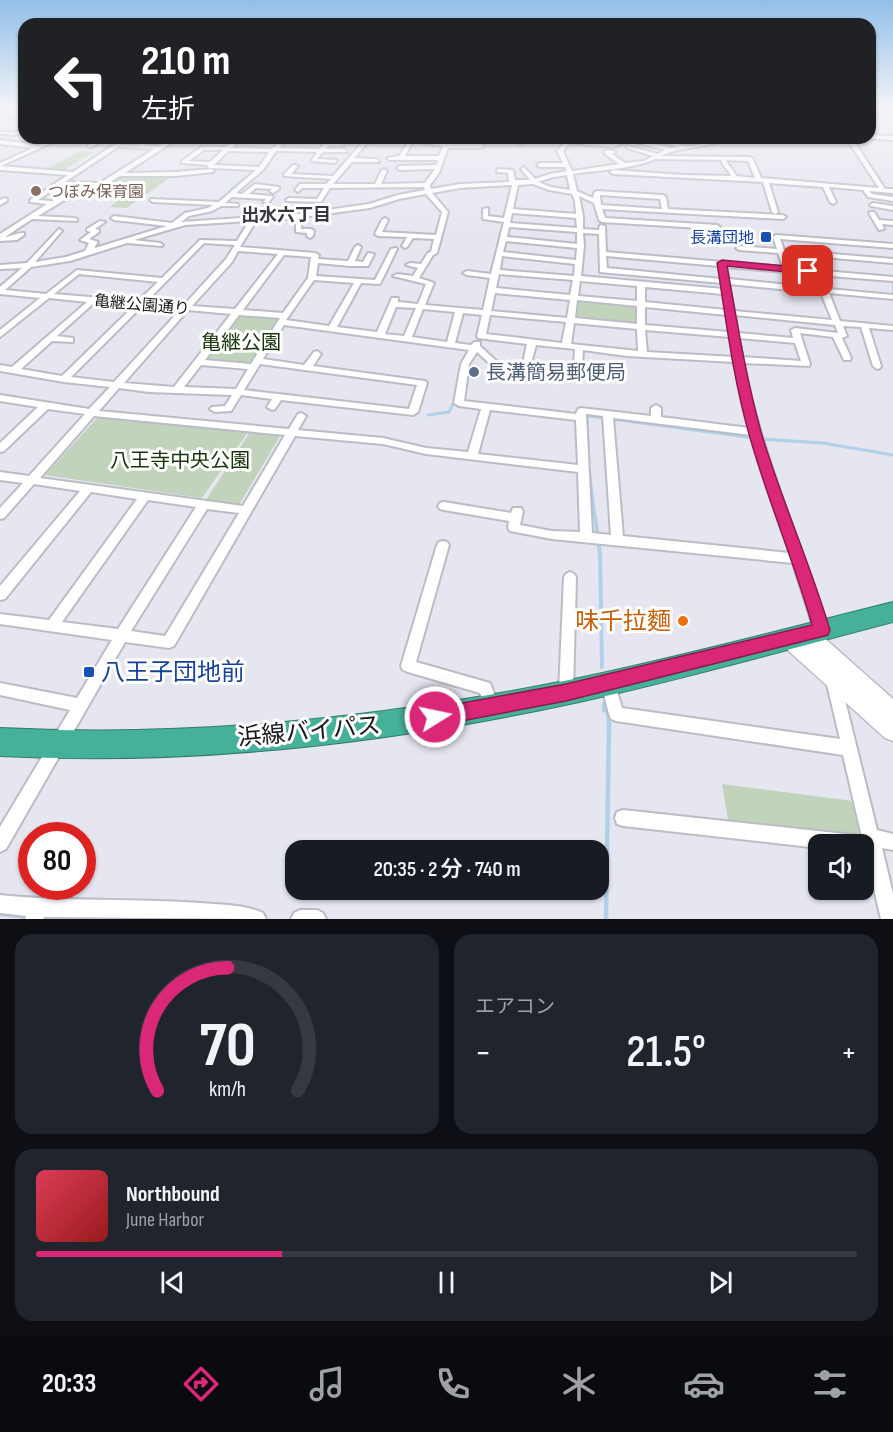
<!DOCTYPE html>
<html lang="ja">
<head>
<meta charset="utf-8">
<style>
  :root { --surface:#171b24; --page:#20242c; --text:#f1f3f6; --muted:#9ea1a6; --line:#363941; --accent:#db2777 }
  body { margin:0; font-family:"Sofia Sans Condensed","Noto Sans JP",sans-serif; background:var(--page); color:var(--text); height:100vh; display:flex; flex-direction:column; font-size:22px; white-space:nowrap }
  * { box-sizing:border-box; margin:0 }
  p { font-size:20px; color:var(--muted) }
  .icon { flex:none; width:33px; height:33px; fill:none; stroke:currentColor; stroke-width:2; stroke-linecap:round; stroke-linejoin:round }
  .map { position:relative; height:919px; overflow:hidden }
  .side { display:flex; flex-direction:column; gap:15px; padding:15px; background:#0d0f14; flex:1 }
  .side>* { flex:none }
  .guide { position:absolute; left:18px; top:18px; width:858px; height:126px; border-radius:18px; box-shadow:0 2px 4px #0004; background:#202124; color:#fff; overflow:hidden }
  .controls { position:absolute; left:808px; top:834px; display:grid; gap:12px }
  .controls a { display:grid; place-items:center; width:66px; height:66px; border-radius:12px; background:var(--surface); box-shadow:0 2px 4px #0004; font-size:30px }
  .speed { position:absolute; left:18px; top:822px; display:flex; gap:12px; font-size:30px; font-weight:700; text-align:center }
  .speed>* { display:grid; place-content:center; width:78px; height:78px; border-radius:50%; background:var(--surface); box-shadow:0 2px 4px #0004; line-height:1 }
  .speed .limit { border:9px solid #d22; background:#fff; color:#111 }
  .pin { position:absolute; display:grid; place-items:center; width:51px; height:51px; color:#fff; margin:-26px; border-radius:12px; box-shadow:0 3px 9px #0006 }
  .me { position:absolute; width:66px; margin:-33px; rotate:80deg; stroke-linejoin:round; filter:drop-shadow(0 0 4px #0008) }
  .turn { display:flex; align-items:center; gap:21px; height:126px; padding:0 24px; font-size:27px }
  .turn .icon { width:78px; height:78px; stroke-width:2.5 }
  .turn b { display:block; font-size:42px; line-height:51px }
  .big { font-size:45px; font-weight:600; line-height:1.1 }
  .side .tile { flex:1; display:flex; flex-direction:column; justify-content:center; gap:9px; min-width:0; padding:0 21px; border-radius:18px; background:var(--page) }
  .side .dial { align-items:center; gap:0 }
  .dial svg { height:156px; overflow:visible; fill:none; stroke:var(--line); stroke-width:7; stroke-linecap:round; text-anchor:middle }
  .dial text { fill:var(--text); stroke:none }
  .song { display:flex; align-items:center; gap:18px }
  .cover { width:72px; height:72px; border-radius:9px; background:linear-gradient(135deg,hsl(350 70% 55%),hsl(0 70% 35%)) }
  .played { height:6px; border-radius:3px; background:linear-gradient(90deg,var(--accent) 30%,var(--line) 30%) }
  .keys { display:flex; justify-content:space-around; direction:ltr }
  .heat { display:flex; justify-content:space-between; align-items:center; font-size:33px; direction:ltr }
  .side .tiles { flex:1; display:grid; gap:15px; grid-template-columns:1fr 1fr }
  .tile:last-child { grid-column:span 2 }
  .trip { position:absolute; left:285px; top:840px; width:324px; height:60px; border-radius:18px; background:var(--surface); box-shadow:0 2px 4px #0004; font-weight:600; line-height:60px; text-align:center }
  .tab-bar { display:flex; height:96px; justify-content:space-around; align-items:center; background:#090b0e; color:var(--muted) }
  .tab-bar .icon { width:42px; height:42px }
  .tab-bar .selected { color:var(--accent) }
  .tab-bar b { font-size:27px; color:var(--text) }
  .map>svg:first-child { display:block }
</style>
</head>
<body>
<div class="map">
<svg width="893" height="919" viewBox="0 0 893 919">
  <rect width="100%" height="100%" fill="#e5e6f0"/>
  <path fill="#c1d3bb" d="M 79,151 L 94,152 L 60,172 L 44,171 Z
    M 175,174 L 127,208 L 110,207 L 124,195 L 91,193 L 117,175 L 155,177 Z
    M 577,299 L 639,306 L 639,326 L 572,320 Z
    M 238,313 L 282,317 L 251,365 L 202,360 Z
    M 98,417 L 248,432 L 202,498 L 45,475 Z
    M 250,432 L 280,436 L 239,505 L 206,500 Z
    M 722,784 L 853,801 L 863,840 L 728,820 Z"/>
  <g fill="none" stroke-linecap="round" stroke-linejoin="round">
    <path stroke="#b2d0e9" stroke-width="1.5" d="M 216,204 L 239,182 L 250,176
      M 176,218 L 186,211 L 202,210
      M 93,250 L 122,240"/>
    <path stroke="#b2d0e9" stroke-width="2" d="M 893,280 L 893,298"/>
    <path stroke="#b2d0e9" stroke-width="3" d="M 523,408 L 605,418
      M 428,415 L 449,412 L 453,404 L 457,403
      M 587,416 L 588,447
      M 612,419 L 754,438
      M 760,439 L 823,443 L 893,455
      M 589,468 L 595,518"/>
    <path stroke="#b2d0e9" stroke-width="4" d="M 595,516 L 600,554 L 602,667"/>
    <path stroke="#b2d0e9" stroke-width="4.5" d="M 604,704 L 604,710 L 608,711 L 609,723 L 606,919
      M 0,914 L 28,917
      M 131,918 L 151,919"/>
    <g stroke="#bbbcc5" stroke-width="4">
      <path id="street" d="M 0,107 L 24,108 L 24,110 L 0,108 Z
        M 24,130 L 24,133 L 14,135 L 0,134 L 0,132 L 14,132 Z
        M 870,135 L 893,136 L 893,140 L 868,138 L 870,138 Z
        M 55,138 L 62,138 L 1,166 L 73,172 L 115,144 L 138,145 L 149,138 L 155,138 L 144,145 L 158,146 L 172,138 L 242,138 L 232,148 L 272,149 L 283,138 L 289,138 L 279,148 L 320,149 L 327,140 L 308,138 L 333,138 L 331,143 L 339,143 L 342,138 L 348,138 L 342,146 L 328,146 L 325,149 L 345,149 L 347,152 L 323,152 L 317,159 L 337,160 L 335,163 L 311,161 L 317,152 L 276,151 L 263,170 L 236,193 L 242,194 L 255,184 L 279,187 L 279,189 L 273,193 L 270,191 L 272,189 L 256,188 L 249,194 L 272,196 L 273,197 L 268,203 L 263,202 L 266,199 L 232,197 L 225,203 L 238,204 L 238,206 L 221,206 L 212,211 L 189,216 L 181,222 L 299,214 L 369,204 L 398,195 L 425,190 L 424,187 L 330,188 L 321,202 L 287,201 L 286,200 L 289,198 L 317,199 L 324,188 L 302,188 L 298,192 L 295,190 L 300,184 L 326,184 L 331,179 L 284,176 L 284,174 L 293,165 L 298,166 L 291,174 L 333,176 L 366,138 L 372,138 L 354,158 L 377,159 L 379,162 L 352,162 L 333,184 L 375,184 L 381,171 L 384,169 L 387,171 L 381,184 L 425,183 L 435,169 L 400,170 L 397,168 L 400,166 L 436,165 L 438,160 L 390,160 L 387,158 L 399,156 L 408,143 L 411,145 L 405,156 L 439,156 L 443,146 L 421,143 L 424,141 L 444,143 L 446,138 L 452,138 L 449,144 L 481,144 L 484,146 L 481,148 L 448,148 L 439,173 L 430,185 L 431,189 L 460,184 L 509,182 L 508,173 L 497,172 L 497,170 L 499,169 L 513,170 L 515,180 L 530,180 L 521,169 L 524,167 L 535,179 L 550,174 L 567,171 L 565,167 L 540,167 L 537,165 L 540,163 L 563,163 L 557,151 L 565,142 L 564,140 L 574,138 L 572,140 L 612,143 L 626,138 L 634,138 L 670,148 L 679,147 L 661,141 L 661,139 C 669,140 677,145 685,146 C 696,148 716,138 729,138 C 708,149 682,145 661,156 L 750,157 L 753,159 L 761,178 L 879,188 L 846,138 L 852,138 L 885,189 L 893,189 L 893,193 L 869,191 L 872,194 L 893,197 L 893,201 L 868,197 L 863,190 L 829,187 L 836,202 L 833,204 L 830,202 L 823,187 L 769,183 L 778,212 L 775,214 L 772,212 L 763,182 L 613,174 L 610,172 L 613,170 L 684,175 L 731,176 C 728,169 723,167 721,160 L 655,159 C 634,169 598,170 573,174 L 577,191 L 593,198 L 594,193 L 597,191 L 663,195 L 666,197 L 668,209 L 783,215 L 786,217 L 783,219 L 602,209 L 605,218 L 717,225 L 720,227 L 717,229 L 602,222 L 599,220 L 594,203 L 579,196 L 583,216 L 583,229 L 599,230 L 600,225 L 605,226 L 606,252 L 783,267 L 778,253 L 739,250 L 736,248 L 739,246 L 777,249 L 773,237 L 776,235 L 893,244 L 893,248 L 780,239 L 784,250 L 893,259 L 893,263 L 786,254 L 791,268 L 893,277 L 893,281 L 792,273 L 797,286 L 893,295 L 893,299 L 829,293 L 840,321 L 893,326 L 893,330 L 869,328 L 881,366 L 880,368 L 877,369 L 873,366 L 861,327 L 843,326 L 847,336 L 842,338 L 851,358 L 850,360 L 844,360 L 833,337 L 800,333 L 810,364 L 809,366 L 743,363 C 762,455 800,541 828,630 L 826,634 L 821,636 L 816,634 L 814,630 L 793,563 L 552,539 L 510,531 L 508,528 L 509,521 L 444,510 L 440,509 L 438,506 L 440,503 L 444,502 L 511,513 L 513,508 L 521,508 L 523,511 L 520,525 L 552,531 L 580,532 L 578,472 L 426,454 L 383,444 L 295,436 L 174,646 L 169,648 L 125,642 L 6,849 L 0,852 L 0,827 L 70,710 L 0,695 L 0,683 L 77,698 L 112,640 L 0,624 L 0,614 L 49,620 L 137,499 L 91,492 L 5,599 L 0,600 L 0,586 L 80,491 L 34,484 L 4,518 L 0,519 L 0,508 L 23,483 L 0,480 L 0,472 L 29,476 L 85,414 L 48,409 L 4,451 L 0,452 L 0,443 L 38,407 L 0,401 L 0,395 L 89,409 L 110,387 L 64,382 L 0,371 L 0,365 L 12,367 L 87,302 L 49,298 L 0,337 L 0,330 L 40,298 L 0,294 L 0,287 L 22,268 L 0,269 L 0,265 L 27,263 L 59,229 L 62,231 L 61,232 L 35,262 L 66,257 L 85,251 L 89,243 L 80,240 L 91,232 L 87,231 L 87,229 L 100,221 L 105,222 L 95,229 L 99,230 L 99,232 L 89,239 L 98,242 L 95,246 L 95,248 L 167,226 L 114,220 L 111,218 L 114,216 L 172,223 L 185,213 L 208,208 L 213,205 L 153,202 L 150,200 L 151,199 L 219,202 L 256,170 L 209,168 L 207,165 L 182,163 L 182,161 L 201,147 L 226,147 L 233,141 L 176,140 L 125,173 L 176,172 L 211,169 L 214,171 L 213,172 L 176,176 L 120,176 L 89,195 L 66,199 L 38,216 L 75,218 L 77,219 L 77,221 L 32,219 L 5,237 C 12,236 21,232 24,233 L 24,235 L 17,240 L 0,241 L 0,234 L 47,204 L 30,202 L 30,200 L 68,175 L 0,170 L 0,163 L 33,148 L 0,144 L 0,140 L 39,145 ZM 629,141 L 665,150 L 658,154 L 627,146 L 627,148 L 653,156 L 644,161 L 625,163 L 612,154 L 615,153 L 615,151 L 606,150 L 604,153 L 619,164 L 572,171 L 563,151 L 570,143 L 612,147 ZM 118,147 L 154,149 L 100,183 L 65,182 ZM 204,150 L 223,150 L 210,162 L 189,161 ZM 228,151 L 269,152 L 259,167 L 214,165 ZM 726,160 L 748,161 L 755,178 L 736,176 C 733,167 728,167 726,160 ZM 567,175 L 570,190 L 551,187 L 538,182 L 553,177 ZM 533,184 L 549,190 L 572,194 L 575,201 L 576,214 L 513,209 L 518,185 ZM 60,185 L 95,187 L 85,192 L 63,196 L 52,201 L 38,200 ZM 512,185 L 504,218 L 488,216 L 488,208 L 483,209 L 483,219 L 504,222 L 491,274 L 467,271 L 463,273 L 467,275 L 490,278 L 483,310 L 425,305 L 434,283 L 419,278 L 433,255 L 437,253 L 448,212 L 432,193 L 460,188 ZM 426,194 L 442,212 L 436,235 L 382,232 L 388,220 L 385,218 L 382,220 L 375,234 L 378,236 L 407,237 L 402,246 L 405,248 L 407,247 L 413,238 L 434,239 L 431,252 L 428,253 L 421,264 L 410,263 L 406,265 L 418,268 L 413,276 L 397,274 L 393,276 L 426,284 L 418,304 L 398,302 L 398,298 L 392,298 L 377,332 L 337,327 L 361,283 L 380,284 L 397,249 L 396,248 L 391,249 L 375,280 L 316,276 L 318,263 L 350,266 L 368,266 L 374,254 L 368,253 L 363,262 L 355,261 L 361,247 L 358,245 L 355,247 L 348,261 L 318,259 L 319,255 L 315,253 L 240,247 L 256,221 L 296,218 L 296,232 L 307,233 L 307,236 L 310,238 L 313,236 L 314,231 L 311,229 L 301,229 L 302,217 L 370,208 L 399,199 ZM 600,195 L 660,199 L 662,209 L 601,205 ZM 512,213 L 576,218 L 577,228 L 510,223 ZM 249,221 L 237,241 L 200,240 L 162,278 L 77,270 L 46,294 L 5,290 L 31,267 L 70,261 L 127,243 L 162,246 L 163,245 L 160,243 L 134,240 L 185,225 ZM 509,227 L 577,232 L 577,244 L 507,237 ZM 583,233 L 599,234 L 600,272 L 722,283 L 723,289 L 581,276 L 584,246 ZM 506,241 L 577,248 L 576,260 L 503,252 ZM 204,243 L 235,245 L 226,259 L 184,305 L 146,302 ZM 238,251 L 278,254 L 235,309 L 192,306 L 232,262 ZM 284,255 L 311,257 L 308,278 L 283,313 L 243,310 ZM 502,256 L 575,264 L 574,276 L 500,270 ZM 606,256 L 719,266 L 721,279 L 607,268 ZM 726,267 L 785,272 L 789,285 L 729,279 ZM 79,274 L 158,282 L 138,301 L 54,294 ZM 499,274 L 573,280 L 570,295 L 496,288 ZM 314,280 L 354,283 L 329,326 L 286,320 ZM 580,281 L 637,286 L 637,301 L 578,296 ZM 729,284 L 821,293 L 832,320 L 734,311 ZM 645,287 L 723,294 L 726,310 L 645,302 ZM 495,293 L 570,300 L 567,318 L 491,311 ZM 577,300 L 637,306 L 637,324 L 575,318 ZM 95,302 L 134,306 L 62,376 L 21,369 L 52,341 L 73,342 L 73,338 L 57,336 ZM 142,306 L 180,310 L 114,382 L 71,377 ZM 396,307 L 416,308 L 404,336 L 385,334 ZM 645,307 L 727,315 L 729,332 L 645,325 ZM 423,309 L 455,312 L 447,342 L 412,337 ZM 188,310 L 231,314 L 174,387 L 124,383 ZM 463,313 L 482,315 L 477,336 L 478,338 L 527,344 L 523,363 L 527,366 L 531,363 L 536,345 L 575,349 L 574,366 L 578,369 L 582,366 L 583,350 L 627,356 L 734,362 L 749,428 L 661,417 L 661,408 L 656,405 L 651,408 L 651,416 L 581,408 L 578,409 L 576,414 L 464,401 L 469,364 L 477,352 L 499,372 L 502,373 L 506,370 L 480,346 L 480,342 L 474,342 L 471,345 L 455,343 ZM 239,315 L 280,318 L 251,364 L 205,360 ZM 490,315 L 566,322 L 562,343 L 486,334 ZM 735,315 L 835,325 L 838,333 L 795,328 L 791,330 L 793,338 L 738,333 ZM 574,323 L 637,329 L 638,351 L 571,344 ZM 284,325 L 469,350 L 461,364 L 454,403 L 459,406 L 481,409 L 468,452 L 426,448 L 383,438 L 298,430 L 306,416 L 301,413 L 298,414 L 289,429 L 99,411 L 119,388 L 149,392 L 232,395 L 225,406 L 212,407 L 210,409 L 215,412 L 231,411 L 241,395 L 272,399 L 267,407 L 272,410 L 275,409 L 281,400 L 413,415 L 418,412 L 427,383 L 425,381 L 313,366 L 321,354 L 317,351 L 314,352 L 304,365 L 263,359 ZM 645,330 L 730,337 L 734,357 L 647,352 ZM 739,338 L 795,343 L 801,361 L 742,357 ZM 260,364 L 417,385 L 409,409 L 244,390 ZM 201,365 L 248,369 L 236,389 L 184,387 ZM 490,410 L 576,420 L 578,465 L 478,454 ZM 586,414 L 603,416 L 611,535 L 592,533 ZM 94,416 L 285,435 L 243,506 L 40,478 ZM 613,418 L 751,435 L 790,553 L 623,536 ZM 148,500 L 196,507 L 118,629 L 62,622 ZM 207,509 L 239,513 L 165,636 L 131,631 Z
        M 99,138 L 124,138 L 127,140 L 124,142 L 102,141 L 92,147 L 88,147 L 88,145 Z
        M 454,138 L 489,138 L 490,139 L 487,141 L 457,140 Z
        M 521,138 L 527,138 L 522,145 L 518,145 Z
        M 5,198 L 7,199 L 7,201 L 0,205 L 0,200 Z
        M 873,203 L 893,206 L 893,210 L 871,206 L 870,205 Z
        M 870,212 L 874,212 L 879,220 L 893,221 L 893,225 L 882,224 L 884,229 L 879,230 L 869,213 Z
        M 443,541 L 447,542 L 449,545 L 416,662 L 490,683 L 499,707 L 497,712 L 492,714 L 487,712 L 480,693 L 408,672 L 403,670 L 401,666 L 437,545 L 439,542 Z
        M 570,572 L 574,574 L 576,577 L 573,692 L 571,697 L 566,699 L 561,697 L 559,692 L 564,577 L 566,574 Z
        M 833,674 L 838,676 L 840,680 L 877,830 L 893,834 L 893,850 L 882,848 L 893,894 L 893,919 L 881,919 L 843,755 L 616,721 L 611,719 L 609,714 L 601,683 L 603,678 L 608,677 L 613,678 L 622,708 L 840,739 L 826,680 L 828,676 Z
        M 623,810 L 855,835 L 861,838 L 864,844 L 819,844 L 819,848 L 623,826 L 617,824 L 615,818 L 617,812 Z
        M 0,895 C 66,902 133,898 200,903 C 221,905 243,904 263,913 L 266,919 L 44,917 L 43,919 L 25,919 L 26,916 L 0,913 Z
        M 300,910 L 317,910 L 323,913 L 326,919 L 291,919 L 294,913 Z"/>
    </g>
    <g stroke="#bbbcc5" stroke-width="3">
      <path id="secondary" d="M 24,108 L 24,112 L 0,122 L 0,118 Z
        M 806,626 L 813,628 L 893,699 L 893,741 L 885,738 L 781,644 L 778,638 L 781,632 L 788,630 L 797,634 L 799,628 Z"/>
    </g>
    <g stroke="#367c6e" stroke-width="2">
      <path id="highway" d="M 893,602 L 893,622 C 789,649 685,679 579,702 C 391,743 193,766 0,756 L 0,728 C 193,738 390,717 579,678 C 684,656 789,628 893,602 Z"/>
    </g>
    <use href="#street" fill="#fff" fill-rule="evenodd"/>
    <use href="#secondary" fill="#fff" fill-rule="evenodd"/>
    <use href="#highway" fill="#46b199" fill-rule="evenodd"/>
  </g>
  <linearGradient id="sky" x2="0" y2="1"><stop stop-color="#92bfe8"/><stop offset="0.46" stop-color="#f3f4f8"/><stop offset="1" stop-color="#f3f4f8" stop-opacity="0"/></linearGradient>
  <rect width="893" height="235" fill="url(#sky)"/>
  <path fill="#db2777" stroke="#8e194d" stroke-width="1.5" d="M 722,260 L 808,268 L 813,271 L 808,274 L 727,266 C 737,322 746,377 761,432 C 781,499 810,563 830,630 L 828,635 L 566,701 L 435,726 L 428,723 L 425,717 L 428,711 L 435,708 L 566,684 L 812,625 C 794,561 767,499 749,434 C 733,378 726,320 717,263 Z"/>
  <circle fill="#8d6e63" stroke="#fff" stroke-width="2" cx="36" cy="191" r="6"/>
  <g fill="#1a4fb4" stroke="#fff" stroke-width="2">
    <rect x="760" y="231" width="12" height="12" rx="3"/>
    <rect x="83" y="666" width="12" height="12" rx="3"/>
  </g>
  <circle fill="#5c6f8a" stroke="#fff" stroke-width="2" cx="474" cy="372" r="6"/>
  <circle fill="#e8710a" stroke="#fff" stroke-width="2" cx="683" cy="621" r="6"/>
  <g text-anchor="middle" stroke-width="6" stroke-linejoin="round" paint-order="stroke">
    <g font-size="16" fill="#785e54" stroke="#fff" text-anchor="start">
      <text x="48" y="197">つぼみ保育園</text>
    </g>
    <g font-size="16" fill="#164399" stroke="#fff" text-anchor="end">
      <text x="754" y="243">長溝団地</text>
    </g>
    <g font-size="16" fill="#191a1d" stroke="#fff">
      <text transform="translate(142 304) rotate(5)" y="6">亀継公園通り</text>
    </g>
    <g font-size="18" font-weight="bold" fill="#36373f" stroke="#fff">
      <text x="286" y="221">出水六丁目</text>
    </g>
    <g font-size="20" fill="#16350a" stroke="#fff">
      <text x="241" y="349">亀継公園</text>
      <text x="180" y="467">八王寺中央公園</text>
    </g>
    <g font-size="20" fill="#4e5e75" stroke="#fff" text-anchor="start">
      <text x="486" y="379">長溝簡易郵便局</text>
    </g>
    <g font-size="24" fill="#c56008" stroke="#fff" text-anchor="end">
      <text x="671" y="629">味千拉麵</text>
    </g>
    <g font-size="24" fill="#164399" stroke="#fff" text-anchor="start">
      <text x="101" y="680">八王子団地前</text>
    </g>
    <g font-size="24" fill="#191a1d" stroke="#fff">
      <text transform="translate(309 731) rotate(-5)" y="8">浜線バイパス</text>
    </g>
  </g>
</svg>
<div class="controls">
<a><svg class="icon" aria-label="sound" viewBox="0 0 24 24"><path d="M4 9h4l5-4v14l-5-4H4zM17 9q2 3 0 6"/></svg></a>
</div>
<div class="speed"><div class="limit">80</div></div>
<div class="pin" style="left:808px;top:271px;background:#d93025"><svg class="icon" aria-label="arrive" viewBox="0 0 24 24"><path d="M6 21V4h12l-3 4 3 4H6"/></svg></div>
<svg class="me" style="left:435px;top:717px" viewBox="-20 -20 40 40"><circle r="17" fill="#db2777" stroke="#fff" stroke-width="3"/><path d="M0-11L8 9 0 5-8 9z" fill="#fff"/></svg>
<div class="trip">20:35 · 2 分 · 740 m</div>
<div class="guide">
<div class="turn"><svg class="icon" aria-label="left" viewBox="0 0 24 24"><path d="M17 20v-9H6M10 6l-5 5 5 5"/></svg><div><b>210 m</b>左折</div></div>
</div>
</div>
<section class="side">
<div class="tiles">
<div class="tile dial"><svg viewBox="0 0 100 80">
<path d="M14 69A42 42 0 1 1 86 69"/>
<path d="M14 69A42 42 0 0 1 50 6" stroke="#db2777"/>
<text x="50" y="56" font-size="32" font-weight="700">70</text>
<text x="50" y="72" font-size="11">km/h</text>
</svg></div>
<div class="tile"><p>エアコン</p>
<div class="heat"><a>−</a><b class="big">21.5°</b><a>+</a></div>
</div>
<div class="tile">
<div class="song"><i class="cover"></i><div><b>Northbound</b><p>June Harbor</p></div></div>
<div class="played"></div>
<div class="keys"><svg class="icon" aria-label="previous" viewBox="0 0 24 24"><path d="M18 5L8 12l10 7zM5 5v14"/></svg><svg class="icon" aria-label="pause" viewBox="0 0 24 24"><path d="M8 5v14M16 5v14"/></svg><svg class="icon" aria-label="next" viewBox="0 0 24 24"><path d="M6 5l10 7-10 7zM19 5v14"/></svg></div>
</div>
</div>
</section>
<nav class="tab-bar">
<b>20:33</b>
<svg class="icon selected" aria-label="directions" viewBox="0 0 24 24"><path d="M12 3l9 9-9 9-9-9zM9 14v-3h6M13 9l2 2-2 2"/></svg>
<svg class="icon" aria-label="music" viewBox="0 0 24 24"><path d="M9 18V5l10-2v13"/><circle cx="6" cy="18" r="3"/><circle cx="16" cy="16" r="3"/></svg>
<svg class="icon" aria-label="phone" viewBox="0 0 24 24"><path d="M5 4h4l2 5-3 2q2 4 5 5l2-3 5 2v4C11 20 4 13 5 4z"/></svg>
<svg class="icon" aria-label="climate" viewBox="0 0 24 24"><path d="M12 3v18M4 7l16 10M4 17L20 7"/></svg>
<svg class="icon" aria-label="car" viewBox="0 0 24 24"><path d="M5 17H2v-5l4-1 3-4h7l3 4 3 1v5h-3M9 17h6M6 11h13"/><circle cx="7" cy="17" r="2"/><circle cx="17" cy="17" r="2"/></svg>
<svg class="icon" aria-label="filters" viewBox="0 0 24 24"><path d="M4 7h16M4 17h16"/><circle cx="9" cy="7" r="2"/><circle cx="15" cy="17" r="2"/></svg>
</nav>
</body>
</html>
